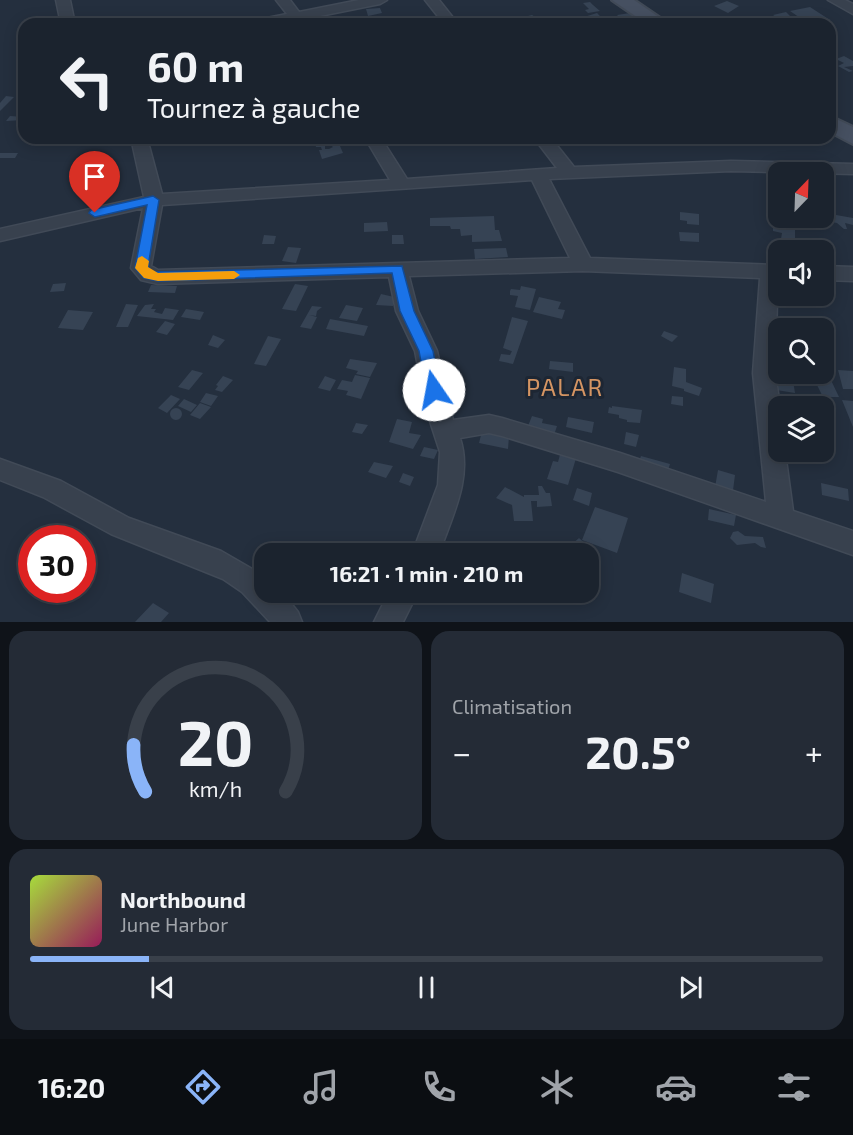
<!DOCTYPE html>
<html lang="fr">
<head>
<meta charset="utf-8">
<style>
  :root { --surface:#1b232e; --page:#242b36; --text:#f1f3f6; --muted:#a0a4aa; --line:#39404a; --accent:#8ab4f8 }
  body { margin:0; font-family:"Exo 2",sans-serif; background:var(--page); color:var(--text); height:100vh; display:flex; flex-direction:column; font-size:22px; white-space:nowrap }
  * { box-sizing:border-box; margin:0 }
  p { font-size:20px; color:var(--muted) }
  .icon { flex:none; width:33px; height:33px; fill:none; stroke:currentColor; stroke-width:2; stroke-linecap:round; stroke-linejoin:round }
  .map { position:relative; height:622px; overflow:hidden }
  .sheet { display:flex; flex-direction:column; gap:9px; padding:9px; background:#0f1319; flex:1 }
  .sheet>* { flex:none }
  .guide { position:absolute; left:18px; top:18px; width:818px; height:126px; border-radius:18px; box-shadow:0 3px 15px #0003,0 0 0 2px var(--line); background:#1b232e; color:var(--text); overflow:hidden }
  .needle { width:39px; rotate:23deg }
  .tools { position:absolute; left:768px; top:162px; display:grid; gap:12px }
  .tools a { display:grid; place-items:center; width:66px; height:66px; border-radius:12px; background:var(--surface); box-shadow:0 3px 15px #0003,0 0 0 2px var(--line); font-size:30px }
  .speed { position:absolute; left:18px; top:525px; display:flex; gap:12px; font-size:30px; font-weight:700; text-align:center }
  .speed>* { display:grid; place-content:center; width:78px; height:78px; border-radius:50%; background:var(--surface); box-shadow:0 3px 15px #0003,0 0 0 2px var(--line); line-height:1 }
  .speed .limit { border:9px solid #d22; background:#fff; color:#111 }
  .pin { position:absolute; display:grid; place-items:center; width:51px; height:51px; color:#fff; margin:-62px -26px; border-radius:50% 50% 50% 0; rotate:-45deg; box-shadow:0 0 6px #0007 }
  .pin .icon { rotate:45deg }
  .me { position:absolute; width:66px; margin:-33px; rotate:348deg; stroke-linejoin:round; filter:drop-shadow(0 0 4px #0008) }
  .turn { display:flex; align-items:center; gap:21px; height:126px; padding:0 30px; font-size:27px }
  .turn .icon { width:78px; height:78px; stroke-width:2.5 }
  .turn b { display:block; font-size:42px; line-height:51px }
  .big { font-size:45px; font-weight:700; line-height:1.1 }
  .sheet .tile { flex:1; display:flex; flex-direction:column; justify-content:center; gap:9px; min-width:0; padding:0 21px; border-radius:18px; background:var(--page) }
  .sheet .dial { align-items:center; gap:0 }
  .dial svg { height:156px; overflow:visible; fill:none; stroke:var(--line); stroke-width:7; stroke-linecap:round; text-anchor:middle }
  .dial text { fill:var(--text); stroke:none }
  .song { display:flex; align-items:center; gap:18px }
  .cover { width:72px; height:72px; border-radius:9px; background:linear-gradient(135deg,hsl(80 70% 55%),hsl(330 70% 35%)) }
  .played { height:6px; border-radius:3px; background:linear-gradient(90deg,var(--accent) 15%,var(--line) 15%) }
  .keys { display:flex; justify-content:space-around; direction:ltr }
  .heat { display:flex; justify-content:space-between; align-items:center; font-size:33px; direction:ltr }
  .sheet .tiles { flex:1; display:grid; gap:9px; grid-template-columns:1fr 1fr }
  .tile:last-child { grid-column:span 2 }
  .trip { position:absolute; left:254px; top:543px; width:345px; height:60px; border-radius:18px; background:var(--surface); box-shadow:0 3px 15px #0003,0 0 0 2px var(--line); font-weight:700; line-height:60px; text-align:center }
  .tabs { display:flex; height:96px; justify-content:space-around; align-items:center; background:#0b0e12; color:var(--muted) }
  .tabs .icon { width:42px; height:42px }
  .tabs .active { color:var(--accent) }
  .tabs b { font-size:27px; color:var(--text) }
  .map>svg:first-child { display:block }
</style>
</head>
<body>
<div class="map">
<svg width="853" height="622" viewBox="0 0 853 622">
  <rect width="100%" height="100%" fill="#242f3e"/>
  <path fill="#364354" d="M 727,1 L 739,6 L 728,13 L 714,6 Z
    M 590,2 L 593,5 L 600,11 L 588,13 L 585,10 L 593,8 L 589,9 L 583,3 Z
    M 810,7 L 830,20 L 809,24 L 790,11 Z
    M 380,8 L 382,13 L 368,16 L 366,9 Z
    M 786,12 L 790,16 L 798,19 L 795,20 L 789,17 L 779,19 L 773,15 Z
    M 597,13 L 606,22 L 594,24 L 584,17 Z
    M 630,13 L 642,24 L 626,24 L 617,15 Z
    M 532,15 L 545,23 L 534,24 L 524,17 Z
    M 505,18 L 514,24 L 482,24 L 482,23 Z
    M 844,56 L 853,61 L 853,66 L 844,67 L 853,71 L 849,72 L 838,66 L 844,63 L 836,59 Z
    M 6,96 L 14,97 L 0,111 L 0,103 Z
    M 10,116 L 24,117 L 24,120 L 6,121 Z
    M 93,138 L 109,138 L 105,146 L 89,145 Z
    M 338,140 L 341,145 L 334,146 L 340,146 L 343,153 L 322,159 L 319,150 L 322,150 L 321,147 L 316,147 L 315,143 L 325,142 L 325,149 L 329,149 L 333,147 L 327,142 Z
    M 0,153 L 18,153 L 15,158 L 0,158 Z
    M 680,212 L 699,214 L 699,225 L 687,224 L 687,221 L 680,220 Z
    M 825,213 L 853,218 L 853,225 L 845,223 L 847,229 L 844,229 L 837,223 L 826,221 Z
    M 494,216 L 495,230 L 499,230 L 502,241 L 472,242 L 472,235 L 461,236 L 460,229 L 451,229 L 450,226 L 430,226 L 430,218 Z
    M 798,218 L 808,218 L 811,226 L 799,224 Z
    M 387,222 L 388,231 L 364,232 L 364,223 Z
    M 773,223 L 795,227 L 795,242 L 781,239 L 782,233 L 773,231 Z
    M 679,232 L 699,233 L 699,242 L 680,241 Z
    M 264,235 L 276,236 L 274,244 L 262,244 Z
    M 392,235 L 403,235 L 404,244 L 392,244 Z
    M 288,247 L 301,248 L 296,263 L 282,261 Z
    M 506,248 L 508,257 L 475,259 L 474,249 Z
    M 66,283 L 64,291 L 50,292 L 53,284 Z
    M 295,284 L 308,286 L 296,311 L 282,309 Z
    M 151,285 L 177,286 L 175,293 L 148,292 Z
    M 521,286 L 536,289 L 530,310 L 515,307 L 518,296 L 510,295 L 510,291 L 511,289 L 520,290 Z
    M 381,294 L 394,297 L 393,306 L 376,305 Z
    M 539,297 L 561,302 L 558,309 L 565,310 L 562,319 L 533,312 Z
    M 126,304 L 138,305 L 128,327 L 116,327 Z
    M 154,304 L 151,309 L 156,309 L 154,312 L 162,314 L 165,308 L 179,310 L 173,320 L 137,316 L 145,305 Z
    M 346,305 L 363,308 L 357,321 L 339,318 Z
    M 312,306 L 322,307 L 317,311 L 316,316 L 309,315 L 317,317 L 311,329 L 300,327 Z
    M 186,309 L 204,312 L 200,320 L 181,317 Z
    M 68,310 L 93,312 L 83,330 L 58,328 Z
    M 512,317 L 528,321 L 513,364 L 499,361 L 501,354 L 510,355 L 512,351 L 514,352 L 503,348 Z
    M 330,319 L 368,326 L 364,336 L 326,329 Z
    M 165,321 L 175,324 L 167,335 L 156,332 Z
    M 664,331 L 678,336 L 672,342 L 670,341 L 661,336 Z
    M 213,335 L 225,340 L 218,348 L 208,345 Z
    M 268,336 L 281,339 L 266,366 L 254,364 Z
    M 350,359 L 377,363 L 370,377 L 356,374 L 358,371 L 346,368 Z
    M 550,361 L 573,363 L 573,372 L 549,369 Z
    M 674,367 L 686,369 L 686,382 L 702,388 L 699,396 L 684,391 L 684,389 L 672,386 Z
    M 192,370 L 203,373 L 189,390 L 178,387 Z
    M 838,370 L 853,371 L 853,389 L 843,389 Z
    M 778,374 L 792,374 L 795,393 L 770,389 L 769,383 L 778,384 Z
    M 355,375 L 370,378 L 361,399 L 346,395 L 348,391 L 337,389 L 342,380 L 352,382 Z
    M 803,375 L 829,376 L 839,397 L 823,397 L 816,383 L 803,381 Z
    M 223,376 L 233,380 L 222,392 L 215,390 L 218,386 L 216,385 Z
    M 325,376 L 336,380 L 330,391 L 318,388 Z
    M 206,393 L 218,396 L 211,406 L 200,402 Z
    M 171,395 L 180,399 L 167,413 L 158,408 Z
    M 672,396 L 683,397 L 683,406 L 671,404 Z
    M 184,399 L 197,405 L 191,412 L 178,406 Z
    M 842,400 L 853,401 L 853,427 Z
    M 200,403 L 211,407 L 200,419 L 190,415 Z
    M 612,406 L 642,410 L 640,423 L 627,422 L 627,420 L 619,418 L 619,415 L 608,413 L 609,407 L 612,408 Z
    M170 414a6 6 0 1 1 12 0a6 6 0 1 1-12 0Z
    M 532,416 L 543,419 L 542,423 L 557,426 L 553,438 L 526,431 Z
    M 568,417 L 594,422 L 592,433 L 566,427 Z
    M 397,419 L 412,422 L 409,433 L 421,435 L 413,449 L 389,442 Z
    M 356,423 L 368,425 L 362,434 L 352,432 Z
    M 482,431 L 509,436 L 508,449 L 479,443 Z
    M 626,432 L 639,435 L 636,447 L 624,444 Z
    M 424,447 L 438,450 L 434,459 L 420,456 Z
    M 561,451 L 577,455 L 568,485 L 547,479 L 553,461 L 558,462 Z
    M 641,456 L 670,464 L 666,476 L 638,464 Z
    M 374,462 L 393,466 L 386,478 L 368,472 Z
    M 718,470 L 735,475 L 732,498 L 714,493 Z
    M 403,473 L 414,477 L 410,486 L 399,482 Z
    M 821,483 L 848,489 L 849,501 L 822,495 Z
    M 538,486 L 542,486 L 546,493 L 550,493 L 552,506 L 537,507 L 537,501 L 531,501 L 533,521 L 514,521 L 512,505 L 496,498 L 505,487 L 524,497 L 524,495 L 539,495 Z
    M 577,488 L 592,493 L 589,506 L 573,500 Z
    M 595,507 L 628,518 L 617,553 L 582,540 Z
    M 709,509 L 736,515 L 734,526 L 708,520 Z
    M 738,531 L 745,536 L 763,537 L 766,548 L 761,547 L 755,543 L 737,545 L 730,538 L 733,532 Z
    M 579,538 L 597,554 L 588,561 L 588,554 L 580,554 L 571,545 Z
    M 682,573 L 714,584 L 711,603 L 679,592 Z
    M 153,603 L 169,613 L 161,622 L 135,622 Z"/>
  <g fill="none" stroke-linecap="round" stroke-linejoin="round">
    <g stroke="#414a57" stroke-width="3">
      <path id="street" d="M 56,0 L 70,0 L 75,24 L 61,24 Z
        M 276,0 L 290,0 L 299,12 L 359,0 L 387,0 L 380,4 L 305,19 L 309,24 L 295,24 L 292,21 L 277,24 L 249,24 L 251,21 L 287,14 Z
        M 425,0 L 439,0 L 458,24 L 444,24 Z
        M 828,0 L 845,0 L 853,4 L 853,14 Z
        M 131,138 L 147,138 L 162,194 L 390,180 L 365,138 L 381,138 L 407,179 L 557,168 L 534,138 L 551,138 L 574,167 L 731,161 L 853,164 L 853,174 L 731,171 L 549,179 L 590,258 L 778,265 L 775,373 L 780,406 L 778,452 L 785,452 L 793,511 L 853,531 L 853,555 L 618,472 L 502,436 L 489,433 L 460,438 C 473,478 452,516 439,554 L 412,554 L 438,485 L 440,452 L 426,409 L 415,351 L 396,311 L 389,277 L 158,284 L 141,280 L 131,268 L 143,208 L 0,241 L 0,229 L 144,197 ZM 532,180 L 570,258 L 158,270 L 151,266 L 162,205 ZM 583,271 L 760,278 L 753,373 L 766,502 L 620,453 L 502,418 L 489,415 L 453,420 L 437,351 L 418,311 L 409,276 Z
        M 824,266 L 853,267 L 853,281 L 824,280 Z
        M 0,459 L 61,481 L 129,518 L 221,551 L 264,576 L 264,592 L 282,592 L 298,612 L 302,622 L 270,622 L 242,592 L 223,579 L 111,534 L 43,497 L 0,480 Z
        M 389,592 L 418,592 L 403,622 L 374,622 Z"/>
    </g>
    <g stroke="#414a57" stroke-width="4">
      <path id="secondary" d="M 612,0 L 634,0 L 669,24 L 647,24 Z
        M 830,116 L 853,127 L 853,144 L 830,132 Z"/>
    </g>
    <use href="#street" fill="#38414e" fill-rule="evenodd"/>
    <use href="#secondary" fill="#465061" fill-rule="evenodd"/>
  </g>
  <path fill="#1a73e8" stroke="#114b97" stroke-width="1.5" d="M 153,196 L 159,200 L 148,267 L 153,272 L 402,266 L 414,311 L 433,351 L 441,390 L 439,394 L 429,394 L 426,390 L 419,351 L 400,311 L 392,273 L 158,281 L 144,278 L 135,268 L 147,205 L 95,217 L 89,213 L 91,210 Z"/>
  <path fill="#f59e0b" d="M 142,256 L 149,261 L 148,267 L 158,273 L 234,271 L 240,275 L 234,279 L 158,281 L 144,278 L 135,268 L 138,258 Z"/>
  <g text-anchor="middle" stroke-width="6" stroke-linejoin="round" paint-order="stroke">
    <g font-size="24" letter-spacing="1.5" fill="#d59563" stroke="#1d2633">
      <text x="565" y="396">PALAR</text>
    </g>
  </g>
</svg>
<div class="tools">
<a><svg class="needle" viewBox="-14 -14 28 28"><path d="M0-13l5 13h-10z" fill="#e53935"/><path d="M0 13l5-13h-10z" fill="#a0a4aa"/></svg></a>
<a><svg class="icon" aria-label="sound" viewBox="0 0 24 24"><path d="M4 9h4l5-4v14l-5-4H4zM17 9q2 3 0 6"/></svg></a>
<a><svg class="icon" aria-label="search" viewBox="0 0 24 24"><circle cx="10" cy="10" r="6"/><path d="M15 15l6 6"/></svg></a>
<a><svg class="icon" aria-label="layers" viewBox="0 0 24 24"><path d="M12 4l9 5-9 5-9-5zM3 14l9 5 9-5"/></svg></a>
</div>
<div class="speed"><div class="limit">30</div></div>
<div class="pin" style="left:95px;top:213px;background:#d93025"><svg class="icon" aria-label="arrive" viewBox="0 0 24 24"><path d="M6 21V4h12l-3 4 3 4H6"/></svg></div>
<svg class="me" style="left:434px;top:390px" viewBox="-20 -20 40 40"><circle r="19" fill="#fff"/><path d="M0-13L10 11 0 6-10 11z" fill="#1a73e8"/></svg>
<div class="trip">16:21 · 1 min · 210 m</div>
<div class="guide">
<div class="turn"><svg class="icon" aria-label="left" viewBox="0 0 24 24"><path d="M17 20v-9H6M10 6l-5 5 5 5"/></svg><div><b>60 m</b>Tournez à gauche</div></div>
</div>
</div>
<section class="sheet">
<div class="tiles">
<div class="tile dial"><svg viewBox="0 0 100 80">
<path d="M14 69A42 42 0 1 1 86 69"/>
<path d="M14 69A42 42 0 0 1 8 45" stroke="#8ab4f8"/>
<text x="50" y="56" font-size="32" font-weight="700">20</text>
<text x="50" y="72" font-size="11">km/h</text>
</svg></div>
<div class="tile"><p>Climatisation</p>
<div class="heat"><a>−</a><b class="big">20.5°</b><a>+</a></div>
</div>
<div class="tile">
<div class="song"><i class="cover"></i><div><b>Northbound</b><p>June Harbor</p></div></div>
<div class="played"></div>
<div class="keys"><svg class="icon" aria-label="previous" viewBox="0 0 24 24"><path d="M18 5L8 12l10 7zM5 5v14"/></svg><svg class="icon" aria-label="pause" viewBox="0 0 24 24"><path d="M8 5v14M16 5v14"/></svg><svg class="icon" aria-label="next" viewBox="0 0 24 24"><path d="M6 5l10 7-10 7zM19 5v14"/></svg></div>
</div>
</div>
</section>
<nav class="tabs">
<b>16:20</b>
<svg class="icon active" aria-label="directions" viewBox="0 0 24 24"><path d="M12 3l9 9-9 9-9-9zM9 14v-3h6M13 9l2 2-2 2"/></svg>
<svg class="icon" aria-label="music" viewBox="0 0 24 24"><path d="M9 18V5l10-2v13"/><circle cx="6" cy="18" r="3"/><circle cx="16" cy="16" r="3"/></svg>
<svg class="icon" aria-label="phone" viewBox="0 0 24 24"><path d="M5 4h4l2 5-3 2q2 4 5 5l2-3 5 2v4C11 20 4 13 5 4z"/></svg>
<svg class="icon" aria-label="climate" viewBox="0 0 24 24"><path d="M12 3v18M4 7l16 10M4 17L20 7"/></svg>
<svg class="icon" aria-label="car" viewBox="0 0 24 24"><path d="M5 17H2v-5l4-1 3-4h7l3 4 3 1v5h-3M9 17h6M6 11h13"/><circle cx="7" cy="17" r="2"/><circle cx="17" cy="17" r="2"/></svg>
<svg class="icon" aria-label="filters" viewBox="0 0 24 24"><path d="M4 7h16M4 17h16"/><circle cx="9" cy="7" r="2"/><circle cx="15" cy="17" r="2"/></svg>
</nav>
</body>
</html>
